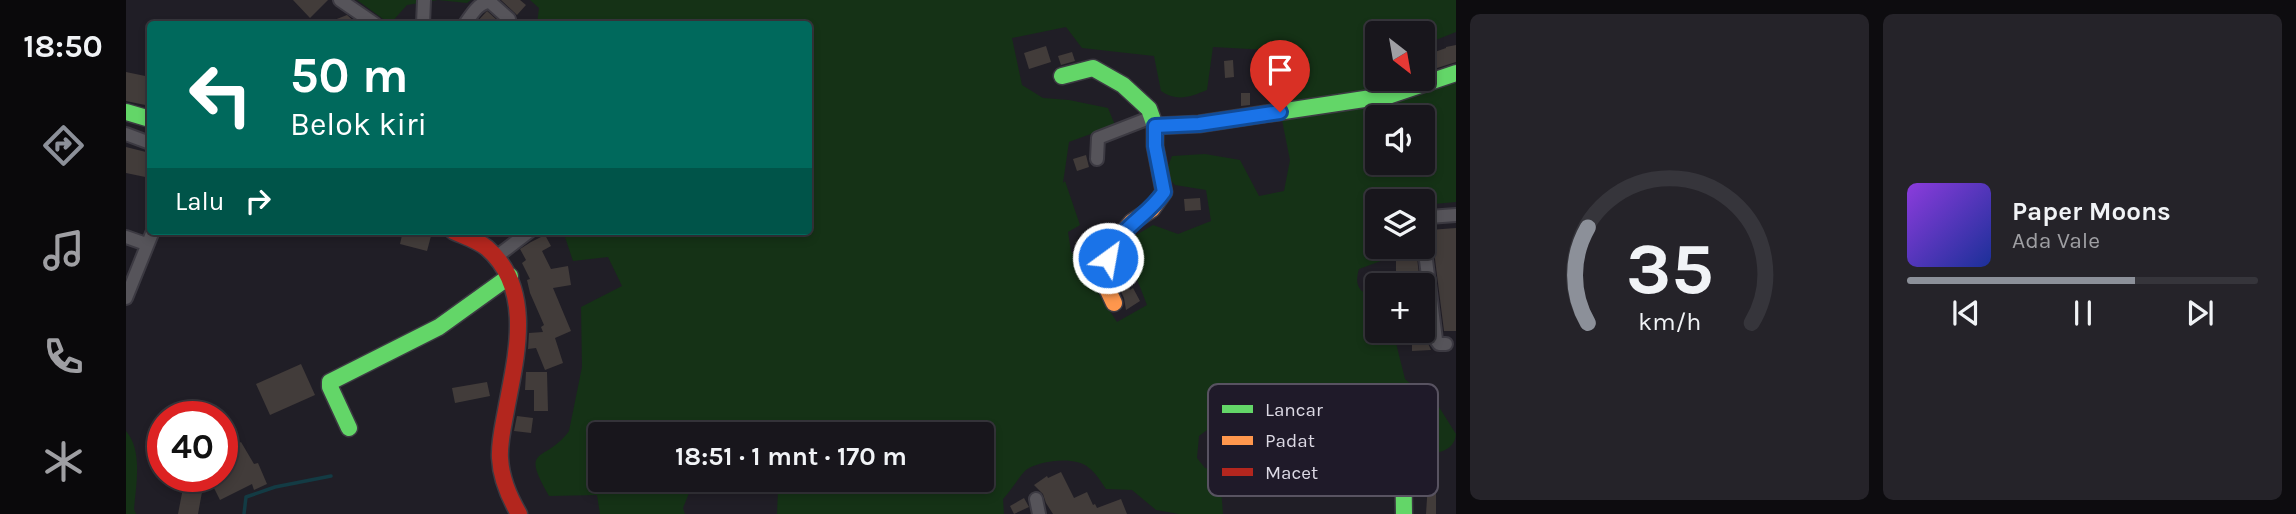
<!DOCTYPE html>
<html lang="id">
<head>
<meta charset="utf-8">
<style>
  :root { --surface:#18161c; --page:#252329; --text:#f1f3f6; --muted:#9f9fa3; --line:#36353b; --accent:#8c9099 }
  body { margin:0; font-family:Karla,sans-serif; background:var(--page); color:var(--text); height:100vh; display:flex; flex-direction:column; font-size:26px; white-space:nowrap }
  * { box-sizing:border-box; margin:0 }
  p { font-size:23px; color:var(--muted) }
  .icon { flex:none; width:38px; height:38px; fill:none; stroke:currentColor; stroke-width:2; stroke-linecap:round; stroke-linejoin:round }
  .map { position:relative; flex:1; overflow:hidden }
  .drawer { display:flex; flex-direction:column; gap:14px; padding:14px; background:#0d0c0f; width:840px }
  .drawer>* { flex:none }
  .banner { position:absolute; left:21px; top:21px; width:665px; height:214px; border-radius:7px; box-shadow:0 4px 10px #0003,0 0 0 2px var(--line); background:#00695c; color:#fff; overflow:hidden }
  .needle { width:46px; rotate:149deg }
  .controls { position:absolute; left:1239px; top:21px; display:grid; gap:14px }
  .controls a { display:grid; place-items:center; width:70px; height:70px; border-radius:7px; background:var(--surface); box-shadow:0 4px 10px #0003,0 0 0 2px var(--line); font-size:35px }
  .speed { position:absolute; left:21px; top:401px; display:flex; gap:14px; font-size:35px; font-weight:700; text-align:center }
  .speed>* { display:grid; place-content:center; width:91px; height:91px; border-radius:50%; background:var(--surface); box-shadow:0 4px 10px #0003,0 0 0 2px var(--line); line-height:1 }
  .speed .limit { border:10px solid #d22; background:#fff; color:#111 }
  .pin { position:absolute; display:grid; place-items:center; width:60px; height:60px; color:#fff; margin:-72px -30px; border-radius:50% 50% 50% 0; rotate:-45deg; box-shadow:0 0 7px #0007 }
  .pin .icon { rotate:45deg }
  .me { position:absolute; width:77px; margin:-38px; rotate:32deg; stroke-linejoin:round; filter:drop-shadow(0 0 5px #0008) }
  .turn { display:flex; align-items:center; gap:24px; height:147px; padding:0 28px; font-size:32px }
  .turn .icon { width:91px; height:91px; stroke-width:2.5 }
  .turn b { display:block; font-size:49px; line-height:60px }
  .then { display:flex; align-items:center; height:66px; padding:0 28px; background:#0003; gap:14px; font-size:26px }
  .drawer .card { flex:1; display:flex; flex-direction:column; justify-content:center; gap:10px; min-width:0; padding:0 24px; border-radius:10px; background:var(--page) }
  .drawer .dial { align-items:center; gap:0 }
  .dial svg { height:182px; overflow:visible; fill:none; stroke:var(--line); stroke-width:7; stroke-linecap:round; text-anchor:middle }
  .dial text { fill:var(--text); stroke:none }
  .song { display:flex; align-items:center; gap:21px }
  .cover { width:84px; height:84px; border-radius:10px; background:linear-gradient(135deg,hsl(270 70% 55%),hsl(230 70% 35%)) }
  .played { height:7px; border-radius:4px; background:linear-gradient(90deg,var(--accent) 65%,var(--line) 65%) }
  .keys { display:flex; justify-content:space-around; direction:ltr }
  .drawer .tiles { flex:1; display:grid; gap:14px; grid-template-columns:repeat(2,1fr) }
  .trip { position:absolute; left:462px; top:422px; width:406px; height:70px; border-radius:7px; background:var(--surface); box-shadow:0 4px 10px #0003,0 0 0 2px var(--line); font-weight:700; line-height:70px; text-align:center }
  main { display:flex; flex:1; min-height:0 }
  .dock { display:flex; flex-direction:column; width:126px; justify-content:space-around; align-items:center; background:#0a090b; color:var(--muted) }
  .dock .icon { width:49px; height:49px }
  .dock .selected { color:var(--accent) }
  .dock b { font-size:32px; color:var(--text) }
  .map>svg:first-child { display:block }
</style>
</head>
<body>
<main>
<nav class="dock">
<b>18:50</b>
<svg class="icon selected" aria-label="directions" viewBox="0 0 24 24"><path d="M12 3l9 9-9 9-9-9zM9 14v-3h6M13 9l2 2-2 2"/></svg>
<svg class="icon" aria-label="music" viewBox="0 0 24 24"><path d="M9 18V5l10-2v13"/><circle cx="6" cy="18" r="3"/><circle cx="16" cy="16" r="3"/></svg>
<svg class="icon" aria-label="phone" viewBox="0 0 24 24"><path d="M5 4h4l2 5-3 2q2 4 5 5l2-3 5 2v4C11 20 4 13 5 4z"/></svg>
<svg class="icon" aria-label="climate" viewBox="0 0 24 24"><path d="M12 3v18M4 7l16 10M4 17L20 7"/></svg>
</nav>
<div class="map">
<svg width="1330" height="514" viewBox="0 0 1330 514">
  <rect width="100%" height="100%" fill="#201e26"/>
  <path fill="#153216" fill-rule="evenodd" d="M 231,0 L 345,0 L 341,3 L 312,0 L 281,5 L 264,24 Z
    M 404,0 L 1330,0 L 1330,32 L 1297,45 L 1297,33 L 1251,33 L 1251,79 L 1297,79 L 1297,72 L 1306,89 L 1330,83 L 1330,202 L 1297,205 L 1297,201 L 1251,201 L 1251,247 L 1264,247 L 1263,258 L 1233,269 C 1228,285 1233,296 1251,294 L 1251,331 L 1267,331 L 1279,379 L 1313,407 L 1330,434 C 1329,446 1321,450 1311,453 L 1282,426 L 1249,419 L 1219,427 L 1184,441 L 1169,417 L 1123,441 L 1091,426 L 1085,427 L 1073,436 L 1071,458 L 1079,468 L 1090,471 L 1094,475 L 1097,514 L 1053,514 L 1030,510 L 1006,490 L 980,489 C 975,482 970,473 963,468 C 950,456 915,460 900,470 C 896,473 883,493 877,499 L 878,514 L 651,514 L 652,490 L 650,480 L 856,480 L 856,434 L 474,434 L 474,480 L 558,480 L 563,493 L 557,508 L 559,514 L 474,514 L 471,495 L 423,496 C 393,444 419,464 443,431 L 456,367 L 455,307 L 496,286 L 482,257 L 447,261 L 437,231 L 682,231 L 682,24 L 411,24 L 413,8 ZM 940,27 L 956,48 L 1028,56 L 1035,91 C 1051,102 1064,97 1081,90 L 1087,47 L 1142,50 L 1164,160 L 1158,191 L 1133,196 L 1114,160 L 1079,154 L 1046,156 L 1039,174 L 1049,185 L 1080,190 L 1085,221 L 1052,234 L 1027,225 L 997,243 L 1021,305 L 991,322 L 945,251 L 942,232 L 954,225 L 939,181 L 937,183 L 943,142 L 989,125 L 982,108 L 943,100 L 917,98 L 896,85 L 886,38 ZM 1251,117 L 1297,117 L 1297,163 L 1251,163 Z
    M 0,431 C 17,451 10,484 8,509 L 10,514 L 0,514 Z"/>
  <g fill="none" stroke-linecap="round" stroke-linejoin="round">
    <path stroke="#133b44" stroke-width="3.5" d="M 118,514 L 120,497 L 149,487 L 205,476"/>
  </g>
  <path fill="#423c3a" d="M 167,0 L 202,0 L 184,18 Z
    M 375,0 L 394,0 L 400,5 L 391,15 Z
    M 361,11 L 371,20 L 367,24 L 349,24 Z
    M 221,15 L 231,24 L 198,24 Z
    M 1330,45 L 1330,62 L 1308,69 L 1303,54 L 1320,48 L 1320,47 Z
    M 920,46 L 925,62 L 903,69 L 898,53 Z
    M 946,52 L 949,61 L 935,65 L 932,56 Z
    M 1107,60 L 1108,77 L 1099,78 L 1098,61 Z
    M 0,72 L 24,77 L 24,106 L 0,101 Z
    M 1115,93 L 1124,93 L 1124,105 L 1115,106 Z
    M 0,147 L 24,153 L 24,178 L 0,173 Z
    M 960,155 L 963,167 L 951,171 L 947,159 Z
    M 1074,198 L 1075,210 L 1059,211 L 1058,199 Z
    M 1330,228 L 1330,331 L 1318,331 L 1306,235 L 1303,230 Z
    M 277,231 L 287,231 L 305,236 L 301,251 L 274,244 Z
    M 963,234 L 971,249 L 958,257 L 949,242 Z
    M 419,235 L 425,246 L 416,251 L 425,269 L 442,266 L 445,285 L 427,288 L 445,331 L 429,338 L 437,363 L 419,370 L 410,348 L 402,349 L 403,333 L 417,332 L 415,327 L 418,325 L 404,293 L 401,280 L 404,279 L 396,263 L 400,260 L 394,249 L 405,242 Z
    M 1272,247 L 1290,247 L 1294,285 L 1272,285 L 1272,282 L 1251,285 L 1250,276 L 1270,273 L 1270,260 L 1273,259 Z
    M 991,265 L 1004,290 L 1007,288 L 1014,301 L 1000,310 L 998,298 L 985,270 Z
    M 1297,305 L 1301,341 L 1305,350 L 1286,351 L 1286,343 L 1282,343 L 1282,331 L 1297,331 Z
    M 175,364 L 189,395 L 144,415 L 130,384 Z
    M 400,372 L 421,372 L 422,411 L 408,411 L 408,390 L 399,390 Z
    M 361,382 L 364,396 L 329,403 L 326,388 Z
    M 391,416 L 407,418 L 405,433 L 388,431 Z
    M 115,442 L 128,464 L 132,463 L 141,484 L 128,490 L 126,484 L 94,500 L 82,476 L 96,476 L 96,452 Z
    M 1303,467 L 1313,467 L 1312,487 L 1310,487 L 1310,514 L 1300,514 Z
    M 935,472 L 948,498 L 961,492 L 967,505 L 969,504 L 971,508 L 995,499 L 1001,514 L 927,514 L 920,503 L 917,494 L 908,485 L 921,476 L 922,478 Z
    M 57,488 L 76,492 L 72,514 L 52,514 Z
    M 898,498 L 903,507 L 888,514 L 884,506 Z"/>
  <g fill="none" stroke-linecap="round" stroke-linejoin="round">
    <g stroke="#3c3a42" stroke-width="16">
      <path id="street" d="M 214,0 L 249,24
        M 297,24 L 298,0
        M 339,24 C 345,16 352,2 364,2 L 383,19
        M 0,134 L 24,143
        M 971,159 L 972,138 L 1026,117
        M 1297,223 L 1303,217 L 1330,215
        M 1297,236 L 1310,340 L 1313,344 L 1320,344
        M 0,237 L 20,244
        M 370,257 L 404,231
        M 0,298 L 27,231
        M 910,499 L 913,514"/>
    </g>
    <g stroke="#3c3a42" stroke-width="19">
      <path id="fast" d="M 936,76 L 967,68 L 997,85 L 1023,109 L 1029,126 L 1073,124 L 1265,95 L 1330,73
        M 0,112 L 24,119
        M 223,428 L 204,387 L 204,382 L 313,327 L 384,276
        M 1121,486 C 1149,473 1231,429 1257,430 C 1265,431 1271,433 1277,438 L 1278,514"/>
    </g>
    <g stroke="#3c3a42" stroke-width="19">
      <path id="slow" d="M 988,303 L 971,267 L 982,258 L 988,243 L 1006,222 L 1026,209 L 1038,192 L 1029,146 L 1029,126"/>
    </g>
    <g stroke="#3c3a42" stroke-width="19">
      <path id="jam" d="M 327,231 C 338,236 351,240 361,248 C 407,288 391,353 381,405 C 378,423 373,441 374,458 C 375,479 383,497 393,514"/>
    </g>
    <use href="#street" stroke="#56545a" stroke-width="12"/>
    <use href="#fast" stroke="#63d668" stroke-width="16"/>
    <use href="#slow" stroke="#ff974d" stroke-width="16"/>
    <use href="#jam" stroke="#b3261e" stroke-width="16"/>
  </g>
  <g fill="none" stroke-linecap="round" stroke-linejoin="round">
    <g stroke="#114b97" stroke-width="18">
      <path id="route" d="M 982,258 C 995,225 1019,219 1038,192 L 1029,146 L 1029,126 L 1073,124 L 1154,112"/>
    </g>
    <use href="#route" stroke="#1a73e8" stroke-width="12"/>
  </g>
  <rect x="1082" y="384" width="230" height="112" rx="10" fill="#1f1a29" stroke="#585361" stroke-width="2"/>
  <rect x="1096" y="405" width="31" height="8" fill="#63d668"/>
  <rect x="1096" y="436" width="31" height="9" fill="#ff974d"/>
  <rect x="1096" y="468" width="31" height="8" fill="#b3261e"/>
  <g font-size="19" fill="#dcd9e4">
    <text x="1139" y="416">Lancar</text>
    <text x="1139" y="447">Padat</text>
    <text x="1139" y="479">Macet</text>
  </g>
</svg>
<div class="controls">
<a><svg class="needle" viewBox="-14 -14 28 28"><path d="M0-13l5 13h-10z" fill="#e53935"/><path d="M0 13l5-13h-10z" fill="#9f9fa3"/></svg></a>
<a><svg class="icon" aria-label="sound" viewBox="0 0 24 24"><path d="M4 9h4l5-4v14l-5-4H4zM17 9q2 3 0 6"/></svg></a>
<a><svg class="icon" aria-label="layers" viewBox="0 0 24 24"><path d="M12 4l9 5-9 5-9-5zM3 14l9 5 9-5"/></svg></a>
<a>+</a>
</div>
<div class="speed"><div class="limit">40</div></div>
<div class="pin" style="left:1154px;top:112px;background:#d93025"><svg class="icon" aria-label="arrive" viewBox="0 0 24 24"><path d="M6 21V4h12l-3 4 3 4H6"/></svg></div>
<svg class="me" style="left:982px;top:258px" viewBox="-20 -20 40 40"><circle r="17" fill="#1a73e8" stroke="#fff" stroke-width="3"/><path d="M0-11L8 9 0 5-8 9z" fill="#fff"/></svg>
<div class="trip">18:51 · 1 mnt · 170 m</div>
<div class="banner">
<div class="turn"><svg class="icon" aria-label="left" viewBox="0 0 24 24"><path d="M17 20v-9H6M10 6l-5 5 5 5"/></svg><div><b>50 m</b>Belok kiri</div></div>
<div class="then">Lalu<svg class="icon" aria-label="right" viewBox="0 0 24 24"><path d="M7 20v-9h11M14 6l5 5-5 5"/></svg></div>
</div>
</div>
<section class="drawer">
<div class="tiles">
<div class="card dial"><svg viewBox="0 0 100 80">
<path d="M14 69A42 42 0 1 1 86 69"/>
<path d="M14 69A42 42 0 0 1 14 27" stroke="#8c9099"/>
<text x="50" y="56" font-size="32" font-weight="700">35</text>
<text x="50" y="72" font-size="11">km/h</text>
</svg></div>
<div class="card">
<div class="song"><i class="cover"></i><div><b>Paper Moons</b><p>Ada Vale</p></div></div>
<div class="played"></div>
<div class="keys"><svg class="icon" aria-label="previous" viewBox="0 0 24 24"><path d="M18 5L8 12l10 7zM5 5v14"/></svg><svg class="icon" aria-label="pause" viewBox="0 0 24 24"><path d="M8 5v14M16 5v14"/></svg><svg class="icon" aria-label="next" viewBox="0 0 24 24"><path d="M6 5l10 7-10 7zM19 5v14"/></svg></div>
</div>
</div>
</section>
</main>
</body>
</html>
